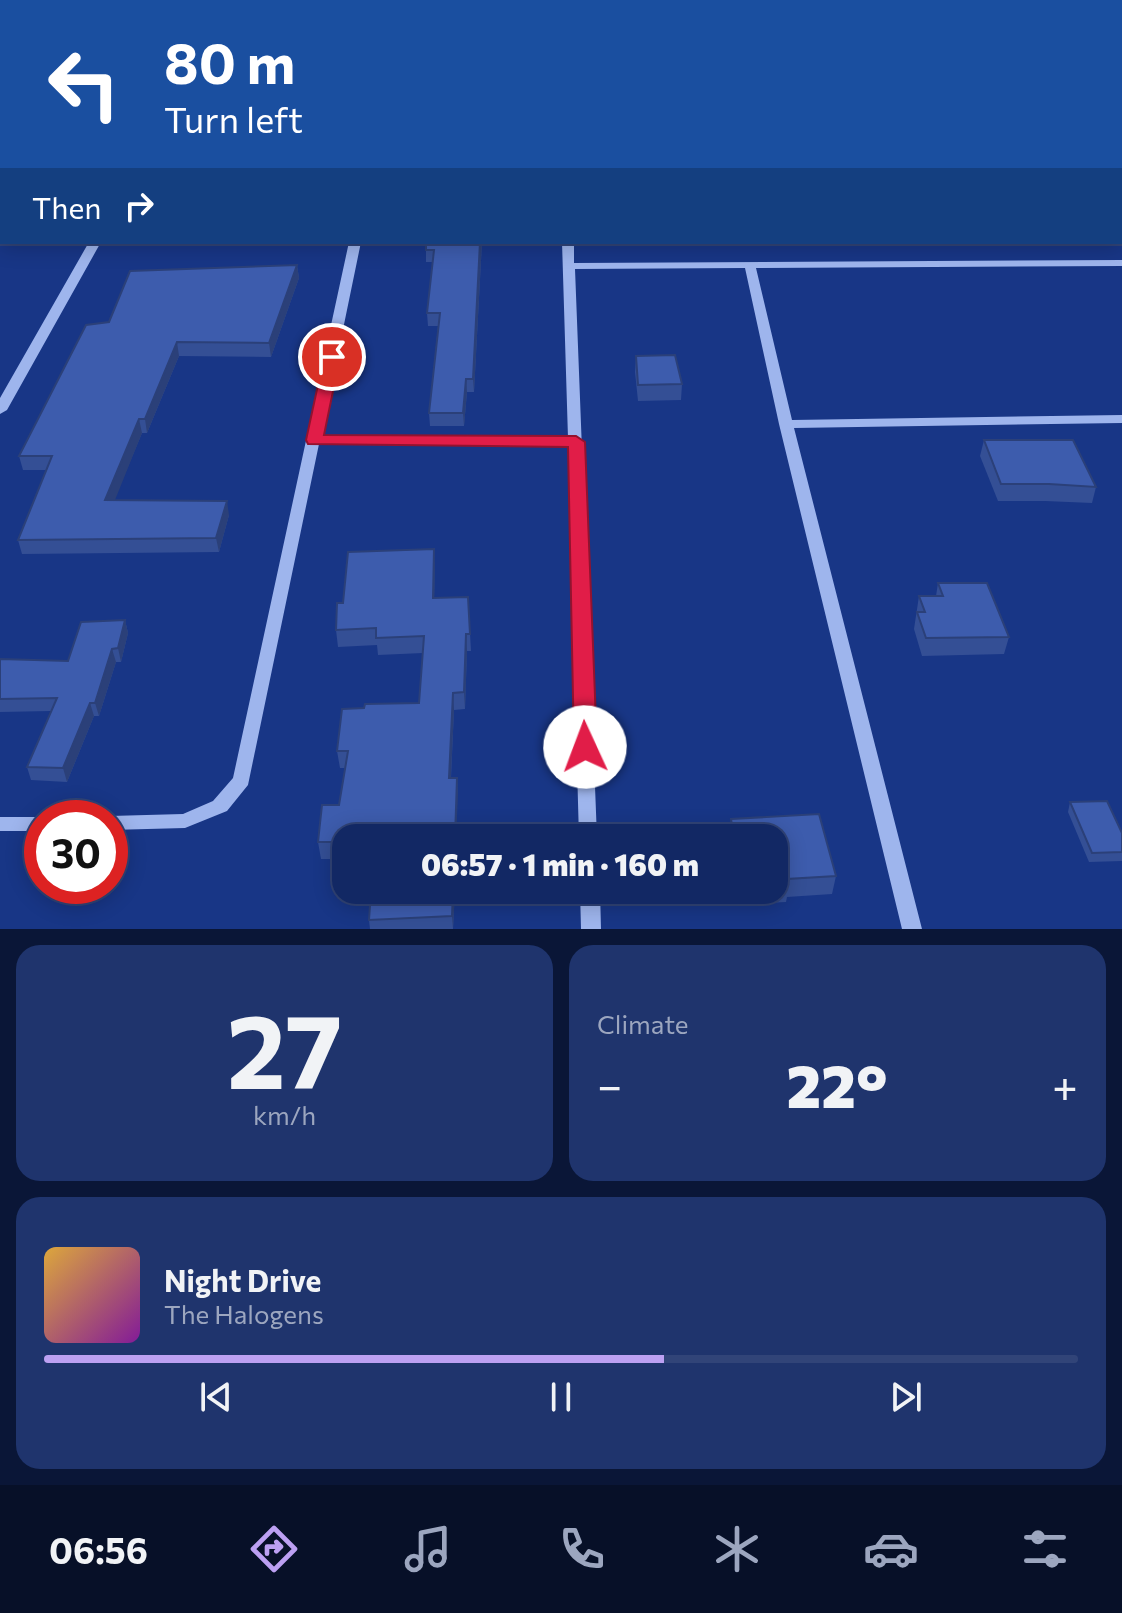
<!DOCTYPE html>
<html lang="en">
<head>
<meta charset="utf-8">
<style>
  :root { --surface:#122864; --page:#1f346d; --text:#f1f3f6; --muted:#9ca6bf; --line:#314478; --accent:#bca0f2 }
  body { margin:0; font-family:Commissioner,sans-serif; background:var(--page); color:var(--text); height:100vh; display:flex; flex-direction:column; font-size:30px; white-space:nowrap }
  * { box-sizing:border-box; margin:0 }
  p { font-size:26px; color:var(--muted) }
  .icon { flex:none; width:44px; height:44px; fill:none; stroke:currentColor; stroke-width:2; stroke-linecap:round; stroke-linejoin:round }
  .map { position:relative; height:929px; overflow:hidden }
  .panel { display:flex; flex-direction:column; gap:16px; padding:16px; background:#0a1637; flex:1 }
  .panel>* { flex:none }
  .guide { position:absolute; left:0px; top:0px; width:1122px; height:244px; box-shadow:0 4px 20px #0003,0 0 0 2px var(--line); background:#1a4fa0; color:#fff; overflow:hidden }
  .speed { position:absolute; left:24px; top:800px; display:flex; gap:16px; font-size:40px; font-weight:700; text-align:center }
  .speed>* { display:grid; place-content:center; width:104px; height:104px; border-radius:50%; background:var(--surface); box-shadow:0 4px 20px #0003,0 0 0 2px var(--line); line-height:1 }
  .speed .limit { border:12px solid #d22; background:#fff; color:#111 }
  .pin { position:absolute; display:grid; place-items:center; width:68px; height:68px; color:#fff; margin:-34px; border:4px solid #fff; border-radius:50%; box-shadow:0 2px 8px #0007 }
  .me { position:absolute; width:88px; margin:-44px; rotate:358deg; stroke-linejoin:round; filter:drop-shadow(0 0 6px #0008) }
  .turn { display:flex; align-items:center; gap:28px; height:168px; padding:0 32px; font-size:36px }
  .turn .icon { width:104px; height:104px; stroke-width:2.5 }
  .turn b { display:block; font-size:56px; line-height:68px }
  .then { display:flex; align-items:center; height:76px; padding:0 32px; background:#0003; gap:16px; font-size:30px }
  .big { font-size:60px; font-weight:800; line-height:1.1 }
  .panel .widget { flex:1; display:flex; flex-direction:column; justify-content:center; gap:12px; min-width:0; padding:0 28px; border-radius:24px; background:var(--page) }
  .panel .dial { align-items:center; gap:0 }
  .dial b { font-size:104px; line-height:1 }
  .song { display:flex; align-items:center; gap:24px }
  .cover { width:96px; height:96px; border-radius:12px; background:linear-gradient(135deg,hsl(40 70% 55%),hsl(290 70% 35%)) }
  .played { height:8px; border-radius:4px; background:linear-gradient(90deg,var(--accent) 60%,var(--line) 60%) }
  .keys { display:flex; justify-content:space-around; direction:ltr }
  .heat { display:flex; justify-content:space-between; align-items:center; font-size:44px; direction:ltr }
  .panel .tiles { flex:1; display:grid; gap:16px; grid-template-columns:1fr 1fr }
  .widget:last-child { grid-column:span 2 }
  .trip { position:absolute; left:332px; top:824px; width:456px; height:80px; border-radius:24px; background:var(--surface); box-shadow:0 4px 20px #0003,0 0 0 2px var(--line); font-weight:800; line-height:80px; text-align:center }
  .dock { display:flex; height:128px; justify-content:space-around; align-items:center; background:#071028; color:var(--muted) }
  .dock .icon { width:56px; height:56px }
  .dock .current { color:var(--accent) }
  .dock b { font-size:36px; color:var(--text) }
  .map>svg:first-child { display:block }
</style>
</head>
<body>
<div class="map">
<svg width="1122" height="929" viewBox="0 0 1122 929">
  <rect width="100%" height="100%" fill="#183686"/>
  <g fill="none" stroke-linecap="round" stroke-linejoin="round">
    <path fill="#9eb5ed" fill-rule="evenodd" d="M 218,0 L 226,0 L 217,2 Z
      M 402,0 L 410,0 L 410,2 L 402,2 Z
      M 553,0 L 561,0 L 561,2 L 553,2 Z
      M 1120,15 L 1122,15 L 1122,19 L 1120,19 Z
      M 0,38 L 2,38 L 2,42 L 0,42 Z
      M 0,122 L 2,122 L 2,128 L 0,128 Z
      M 0,229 L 2,229 L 2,235 L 0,235 Z
      M 89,242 L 101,242 L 7,410 L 0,414 L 0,398 Z
      M 349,242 L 361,242 L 321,436 L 568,438 L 562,242 L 574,242 L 574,263 L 1122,260 L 1122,266 L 756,268 L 792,420 L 1122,415 L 1122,423 L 794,428 L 922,929 L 902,929 L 779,424 L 745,268 L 575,269 L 597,838 L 579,838 L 568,446 L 319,444 L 248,785 L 227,811 L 185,828 L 110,830 L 110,818 L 103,818 L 110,816 L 183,814 L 213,801 L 233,778 Z
      M 0,817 L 42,817 L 46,818 L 42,818 L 42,831 L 0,831 Z
      M 580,890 L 600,890 L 601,929 L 581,929 Z"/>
  </g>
  <path fill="#344f95" d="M 0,154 L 2,154 L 2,190 L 0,190 Z
    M 423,242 L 482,242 L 474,392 L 467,392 L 464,426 L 430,426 L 429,413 L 438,326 L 428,326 L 427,313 L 433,262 L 426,262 L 426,242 Z
    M 297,265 L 299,278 L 271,357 L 179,356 L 147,433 L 142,433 L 114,500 L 229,515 L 219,552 L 22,554 L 18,540 L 47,470 L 23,470 L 19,456 L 109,322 Z
    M 636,356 L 682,384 L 681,400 L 638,401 L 635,372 Z
    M 984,440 L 1096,487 L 1092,503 L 1045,501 L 998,501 L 980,456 Z
    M 435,565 L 434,598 L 468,597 L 471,651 L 467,651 L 465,709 L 454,710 L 451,778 L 457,778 L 458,795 L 346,838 L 346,859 L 321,859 L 318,842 L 339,805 L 345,768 L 340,768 L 337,751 L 364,708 L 419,703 L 423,653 L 378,655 L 377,645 L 338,647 L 336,630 L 343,603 Z
    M 938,583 L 1009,637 L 1004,654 L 922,656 L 914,629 L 919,596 L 936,596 Z
    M 125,620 L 128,633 L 121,662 L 116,662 L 99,716 L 94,716 L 67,782 L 31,780 L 27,767 L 51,711 L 0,712 L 0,659 L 68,661 Z
    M 1070,802 L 1122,833 L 1122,861 L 1089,862 L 1068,812 Z
    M 819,814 L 836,876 L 832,894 L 787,897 L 786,902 L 731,905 L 728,890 L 774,890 L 774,838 L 729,838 L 731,819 Z
    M 455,890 L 453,929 L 370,929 L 369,920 Z"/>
  <path fill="#2b4079" d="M 480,242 L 482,242 L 474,392 L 473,379 Z
    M 297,265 L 299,278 L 271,357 L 269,343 Z
    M 177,342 L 179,356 L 147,433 L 145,419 Z
    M 466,379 L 467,392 L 464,426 L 463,413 Z
    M 139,419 L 142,433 L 109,515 L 105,500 Z
    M 227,501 L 229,515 L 219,552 L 216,538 Z
    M 434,549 L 435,565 L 434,615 L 433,598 Z
    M 125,620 L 128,633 L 121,662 L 118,648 Z
    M 466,634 L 467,651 L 465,709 L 464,692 Z
    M 112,649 L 116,662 L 99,716 L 95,703 Z
    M 453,693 L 454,710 L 450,795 L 449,778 Z
    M 90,703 L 94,716 L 67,782 L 63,768 Z
    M 457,778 L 458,795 L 456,838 L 455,838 Z
    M 453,890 L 455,890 L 453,929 L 452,916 Z"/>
  <path fill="#3d5cad" stroke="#2b4079" stroke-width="2" d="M 0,0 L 24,0 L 22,2 L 2,2 L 2,25 L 0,27 Z
    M 79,0 L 176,0 L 174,2 L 79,2 Z
    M 251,0 L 350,0 L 349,2 L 250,2 Z
    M 437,0 L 499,0 L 499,2 L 437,2 Z
    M 0,154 L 2,154 L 2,180 L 0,180 Z
    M 426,242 L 480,242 L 473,379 L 466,379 L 463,413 L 429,413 L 440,313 L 427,313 L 434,250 L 426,250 Z
    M 297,265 L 269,343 L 177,342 L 145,419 L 139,419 L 105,500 L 227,501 L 216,538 L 18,540 L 52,456 L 19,456 L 86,325 L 109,322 L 130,271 Z
    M 675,355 L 682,384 L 638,385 L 636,356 Z
    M 984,440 L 1073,440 L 1096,487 L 1049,484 L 1001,484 Z
    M 434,549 L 433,598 L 468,597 L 470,634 L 466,634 L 464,692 L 453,693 L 449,778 L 457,778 L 455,838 L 346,838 L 346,842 L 318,842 L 322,805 L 339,805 L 348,751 L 337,751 L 342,709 L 364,708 L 365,704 L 419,703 L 424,636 L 376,638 L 376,628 L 336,630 L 337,603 L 343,603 L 348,552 Z
    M 938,583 L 987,583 L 1009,637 L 926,638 L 917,612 L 925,612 L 919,596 L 943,596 Z
    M 125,620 L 118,648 L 112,649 L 95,703 L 90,703 L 63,768 L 27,767 L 57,698 L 0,699 L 0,659 L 68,661 L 81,622 Z
    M 1107,801 L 1122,833 L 1122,852 L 1092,853 L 1070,802 Z
    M 819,814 L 836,876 L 787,879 L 788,884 L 774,885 L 774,838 L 734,838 L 731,819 Z
    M 371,890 L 453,890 L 452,916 L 369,920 Z"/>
  <path fill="#e11d48" stroke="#92132f" stroke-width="2" d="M 332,352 L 340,357 L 324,435 L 576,436 L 585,442 L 597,747 L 594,753 L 585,755 L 577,753 L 574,747 L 568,447 L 308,444 L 306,440 L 324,357 Z"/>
</svg>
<div class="speed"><div class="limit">30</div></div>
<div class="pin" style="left:332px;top:357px;background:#d93025"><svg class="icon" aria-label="arrive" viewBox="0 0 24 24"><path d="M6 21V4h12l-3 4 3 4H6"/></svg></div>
<svg class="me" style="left:585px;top:747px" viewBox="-20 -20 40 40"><circle r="19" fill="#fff"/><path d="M0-13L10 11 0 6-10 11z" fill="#e11d48"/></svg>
<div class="trip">06:57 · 1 min · 160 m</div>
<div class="guide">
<div class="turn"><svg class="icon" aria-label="left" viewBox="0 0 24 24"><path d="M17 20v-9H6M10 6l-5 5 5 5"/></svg><div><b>80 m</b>Turn left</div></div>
<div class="then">Then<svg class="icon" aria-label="right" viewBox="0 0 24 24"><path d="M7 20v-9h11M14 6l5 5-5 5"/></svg></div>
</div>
</div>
<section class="panel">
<div class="tiles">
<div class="widget dial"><b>27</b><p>km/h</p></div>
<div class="widget"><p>Climate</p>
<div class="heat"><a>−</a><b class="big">22°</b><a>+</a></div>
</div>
<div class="widget">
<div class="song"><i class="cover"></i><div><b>Night Drive</b><p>The Halogens</p></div></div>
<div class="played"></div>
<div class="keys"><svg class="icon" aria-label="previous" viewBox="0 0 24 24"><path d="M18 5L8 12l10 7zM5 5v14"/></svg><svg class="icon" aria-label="pause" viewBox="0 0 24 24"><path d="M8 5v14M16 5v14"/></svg><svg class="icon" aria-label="next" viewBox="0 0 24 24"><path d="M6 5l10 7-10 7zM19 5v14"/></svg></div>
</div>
</div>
</section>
<nav class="dock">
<b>06:56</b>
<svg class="icon current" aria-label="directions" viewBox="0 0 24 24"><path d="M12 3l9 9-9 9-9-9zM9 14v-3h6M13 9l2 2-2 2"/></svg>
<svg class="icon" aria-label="music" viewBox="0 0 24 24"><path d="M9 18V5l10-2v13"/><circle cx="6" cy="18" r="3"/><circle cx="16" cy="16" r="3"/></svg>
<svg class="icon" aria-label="phone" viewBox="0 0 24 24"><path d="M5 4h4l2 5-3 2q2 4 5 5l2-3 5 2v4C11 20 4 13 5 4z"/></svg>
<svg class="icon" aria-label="climate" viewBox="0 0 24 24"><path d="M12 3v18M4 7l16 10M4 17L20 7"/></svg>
<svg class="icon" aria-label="car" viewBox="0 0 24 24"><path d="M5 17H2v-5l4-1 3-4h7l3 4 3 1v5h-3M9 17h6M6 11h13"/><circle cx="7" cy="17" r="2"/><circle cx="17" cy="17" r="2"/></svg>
<svg class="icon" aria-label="filters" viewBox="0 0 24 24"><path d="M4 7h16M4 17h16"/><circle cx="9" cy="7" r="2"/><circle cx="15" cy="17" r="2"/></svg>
</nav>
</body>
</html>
